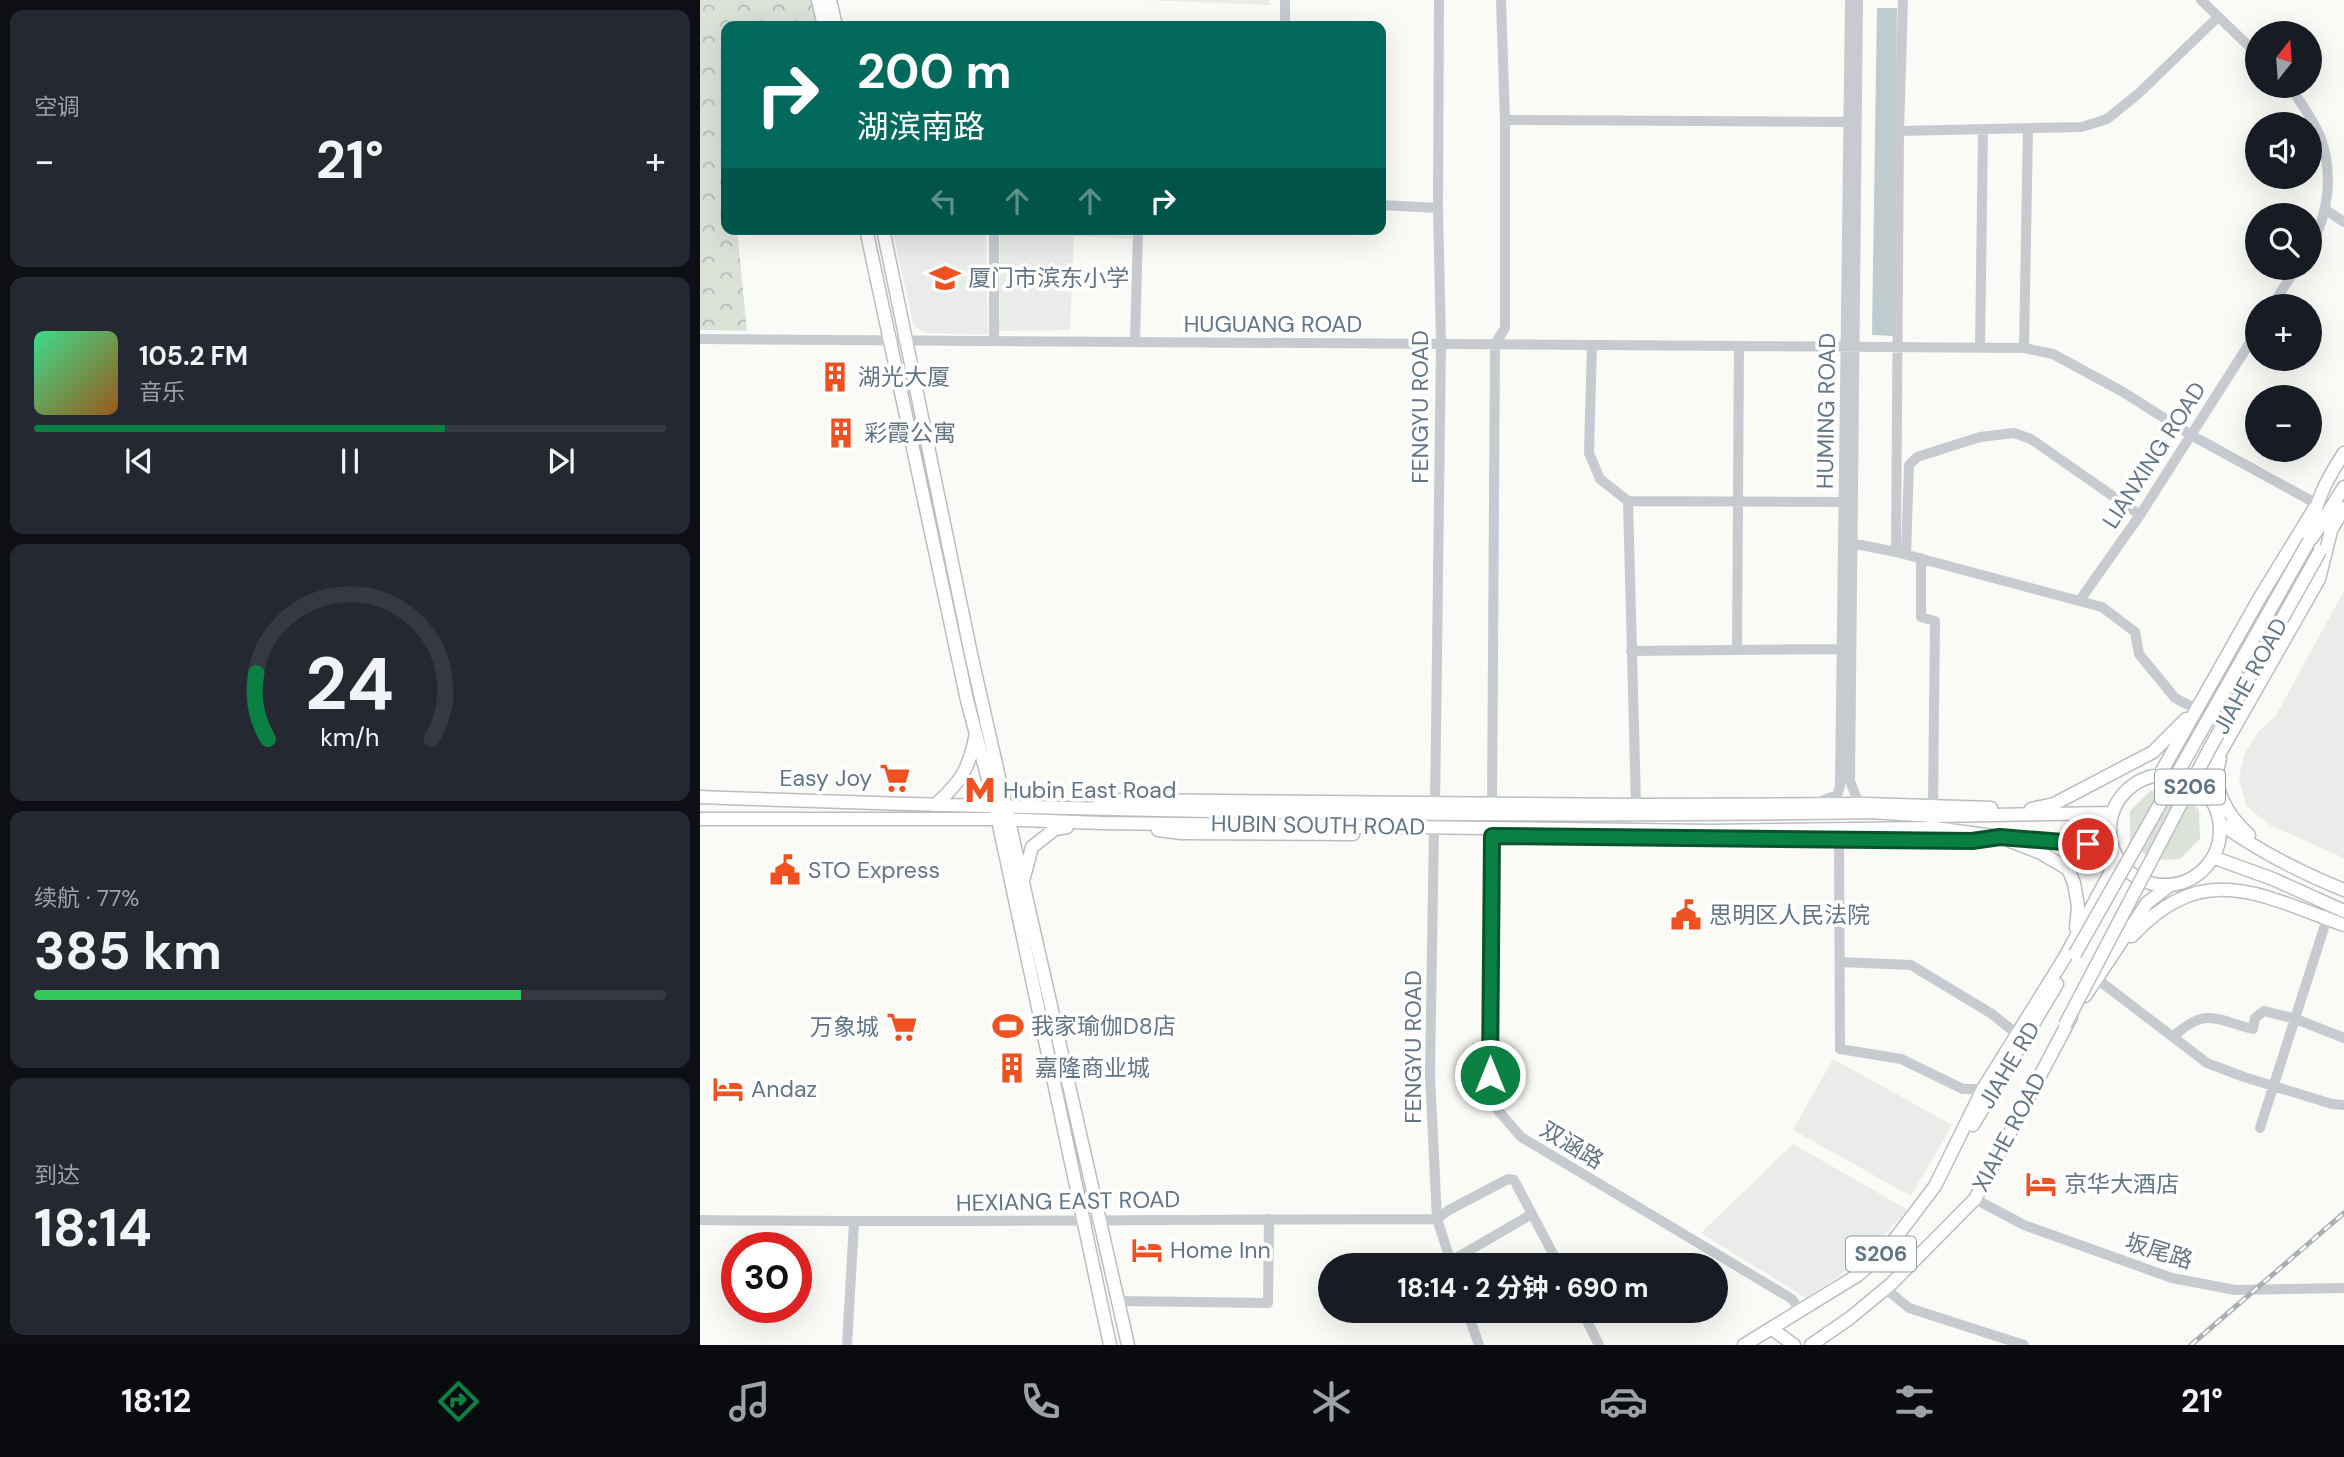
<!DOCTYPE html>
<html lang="zh">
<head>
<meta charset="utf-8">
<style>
  :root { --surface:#171b24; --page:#242831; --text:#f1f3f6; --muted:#9ea1a6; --line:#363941; --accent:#0b8043 }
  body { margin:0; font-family:"DM Sans","Noto Sans SC",sans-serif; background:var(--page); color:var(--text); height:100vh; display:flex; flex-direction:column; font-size:26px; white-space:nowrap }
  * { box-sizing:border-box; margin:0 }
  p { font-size:23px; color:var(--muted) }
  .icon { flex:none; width:38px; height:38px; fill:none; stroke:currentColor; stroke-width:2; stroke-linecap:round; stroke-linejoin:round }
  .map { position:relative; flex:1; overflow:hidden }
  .side { display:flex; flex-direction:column; gap:10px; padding:10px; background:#0d0f14; width:700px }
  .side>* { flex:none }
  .banner { position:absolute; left:21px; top:21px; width:665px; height:214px; border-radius:14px; box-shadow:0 7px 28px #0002; background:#00695c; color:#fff; overflow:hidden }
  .needle { width:46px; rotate:17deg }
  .buttons { position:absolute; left:1545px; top:21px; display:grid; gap:14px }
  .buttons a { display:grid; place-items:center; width:77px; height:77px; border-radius:50%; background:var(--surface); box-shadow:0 7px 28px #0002; font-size:35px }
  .speed { position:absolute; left:21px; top:1232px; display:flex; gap:14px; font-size:35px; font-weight:700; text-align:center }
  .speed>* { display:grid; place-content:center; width:91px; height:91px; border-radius:50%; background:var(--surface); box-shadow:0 7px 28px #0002; line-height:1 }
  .speed .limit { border:10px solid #d22; background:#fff; color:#111 }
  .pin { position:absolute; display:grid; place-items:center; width:60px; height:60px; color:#fff; margin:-30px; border:4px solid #fff; border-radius:50%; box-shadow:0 2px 7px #0007 }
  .me { position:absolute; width:77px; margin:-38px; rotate:0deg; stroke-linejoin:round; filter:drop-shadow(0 0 5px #0008) }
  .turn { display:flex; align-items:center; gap:24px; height:147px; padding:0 21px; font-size:32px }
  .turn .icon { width:91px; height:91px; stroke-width:2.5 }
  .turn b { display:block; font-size:49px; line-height:60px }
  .lanes { display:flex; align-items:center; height:66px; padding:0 21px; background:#0003; justify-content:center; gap:35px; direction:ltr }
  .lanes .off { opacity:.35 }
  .big { font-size:52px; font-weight:700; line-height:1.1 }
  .side .card { flex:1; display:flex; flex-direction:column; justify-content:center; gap:10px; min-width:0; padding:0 24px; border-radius:14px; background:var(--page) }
  .side .dial { align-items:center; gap:0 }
  .dial svg { height:182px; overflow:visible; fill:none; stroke:var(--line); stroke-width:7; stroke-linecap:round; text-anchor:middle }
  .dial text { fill:var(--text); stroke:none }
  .song { display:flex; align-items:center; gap:21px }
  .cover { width:84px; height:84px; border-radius:10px; background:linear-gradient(135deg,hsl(150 70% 55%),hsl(30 70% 35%)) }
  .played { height:7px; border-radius:4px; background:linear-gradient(90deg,var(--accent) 65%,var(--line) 65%) }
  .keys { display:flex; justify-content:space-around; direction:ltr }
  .heat { display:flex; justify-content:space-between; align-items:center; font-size:38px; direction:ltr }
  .charge { height:10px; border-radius:5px; background:linear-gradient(90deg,#34c759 77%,var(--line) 0) }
  .trip { position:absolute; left:618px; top:1253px; width:410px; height:70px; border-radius:35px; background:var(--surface); box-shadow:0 7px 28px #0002; font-weight:700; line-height:70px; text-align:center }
  .tab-bar { display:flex; height:112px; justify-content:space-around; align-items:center; background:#090b0e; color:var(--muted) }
  .tab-bar .icon { width:49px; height:49px }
  .tab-bar .selected { color:var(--accent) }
  .tab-bar b { font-size:32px; color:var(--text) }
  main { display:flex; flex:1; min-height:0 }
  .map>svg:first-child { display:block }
</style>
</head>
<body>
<main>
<section class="side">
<div class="card"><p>空调</p>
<div class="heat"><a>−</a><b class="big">21°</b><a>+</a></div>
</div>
<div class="card">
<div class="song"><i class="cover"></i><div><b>105.2 FM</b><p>音乐</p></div></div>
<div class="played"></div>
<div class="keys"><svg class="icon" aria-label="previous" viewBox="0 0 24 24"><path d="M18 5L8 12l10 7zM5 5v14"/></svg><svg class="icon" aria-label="pause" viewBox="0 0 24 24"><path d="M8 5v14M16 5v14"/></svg><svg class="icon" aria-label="next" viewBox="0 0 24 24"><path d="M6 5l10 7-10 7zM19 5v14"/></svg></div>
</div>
<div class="card dial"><svg viewBox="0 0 100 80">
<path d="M14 69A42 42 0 1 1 86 69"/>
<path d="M14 69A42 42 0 0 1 9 40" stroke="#0b8043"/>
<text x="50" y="56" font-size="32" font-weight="700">24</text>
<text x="50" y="72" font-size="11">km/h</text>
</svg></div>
<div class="card"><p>续航 · 77%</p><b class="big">385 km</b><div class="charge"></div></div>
<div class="card"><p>到达</p><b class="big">18:14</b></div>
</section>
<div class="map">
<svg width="1644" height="1345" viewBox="0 0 1644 1345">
  <defs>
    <pattern id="forest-crowns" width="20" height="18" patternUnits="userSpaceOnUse" patternTransform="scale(1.75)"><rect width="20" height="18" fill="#dbe2d8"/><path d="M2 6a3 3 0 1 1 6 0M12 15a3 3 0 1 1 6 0" fill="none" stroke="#b5bcb5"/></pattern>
  </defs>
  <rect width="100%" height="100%" fill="#fafaf7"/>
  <path fill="#eaecea" d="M 447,0 L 570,0 L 570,5 Z
    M 192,229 L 286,229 L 288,335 L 226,333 L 214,326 Z
    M 300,229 L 432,229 L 432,239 L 374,236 L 370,330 L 299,331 Z
    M 1644,591 L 1644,858 L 1570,825 L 1546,806 L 1539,777 L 1545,752 L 1559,731 L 1575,717 Z
    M 1133,1059 L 1252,1125 L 1211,1196 L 1093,1130 Z
    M 1093,1144 L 1208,1210 L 1170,1250 L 1139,1276 L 1106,1298 L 1001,1233 Z"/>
  <path fill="#dbe2d8" d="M 1479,790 L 1499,810 L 1500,839 L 1480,859 L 1451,860 L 1430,840 L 1430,811 L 1450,791 Z"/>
  <path fill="url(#forest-crowns)" d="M 0,0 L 113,0 L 120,26 L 26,26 L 26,229 L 37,229 L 47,331 L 0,330 Z"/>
  <path fill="#becbcf" d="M 1177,8 L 1197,8 L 1193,336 L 1172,335 Z"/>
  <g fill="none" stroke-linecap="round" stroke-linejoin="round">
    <g stroke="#babec2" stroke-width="15">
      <path id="major" d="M 118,0 L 124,26
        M 130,0 L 136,26
        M 166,229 L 267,700 L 295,806 L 410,1345
        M 183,229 L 271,654 L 428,1345
        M 1630,532 L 1644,508
        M 1612,538 L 1644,487
        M 1609,541 C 1614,505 1624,483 1644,453
        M 1520,759 C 1510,788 1528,816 1549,835
        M1410 830a55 55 0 1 1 110 0a55 55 0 1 1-110 0Z
        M 1459,776 L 1559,599 L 1614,509
        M 1500,788 L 1619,579 L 1632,527
        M 0,797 C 390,811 780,819 1170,812 L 1233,816 L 1412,813
        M 400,804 L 419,800 L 936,805 L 1167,804 L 1291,808
        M 235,805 C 260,782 268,772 275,738
        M 1331,809 L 1354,804 L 1453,752 L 1486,719
        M 0,819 L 298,819 L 401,823 L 1010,831 L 1235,828 L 1300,837 L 1412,846
        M 1520,823 C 1558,851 1600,872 1644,890
        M 458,830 L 481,833 L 653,834
        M 1095,838 L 1271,841 L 1286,839
        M 1310,841 L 1341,853 L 1368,869 L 1374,883 L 1378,906 L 1376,928
        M 1515,858 L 1573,879 L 1644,911
        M 324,877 L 332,847 L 355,829 L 367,827
        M 1432,936 C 1503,859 1561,895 1644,925
        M 1385,996 L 1447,903 L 1469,886
        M 1273,1125 L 1357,984
        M 1072,1329 L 1094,1345
        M 1044,1345 L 1158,1275 L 1188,1248 L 1235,1186 L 1283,1089 L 1365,957 L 1418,858
        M 1111,1345 L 1150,1318 L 1191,1284 L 1275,1199 L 1371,1017"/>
    </g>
    <path stroke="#c7cbcf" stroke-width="10" d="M 1158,0 L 1150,781 L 1157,799 L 1166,804
      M 1501,0 L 1558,55
      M 585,26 L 585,0
      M 1589,86 C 1600,101 1614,121 1621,139 C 1633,173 1629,216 1610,246
      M 805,120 L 1149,122
      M 1199,131 L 1382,127 L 1407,119 L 1438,94 L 1518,17
      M 681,205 L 738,208
      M 1626,210 L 1644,222
      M 294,229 L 294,341
      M 1572,306 L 1596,268
      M 0,339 L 1324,348 L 1353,354 L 1423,392 L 1491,435 L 1617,504
      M 435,342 L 438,229
      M 892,345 L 889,453 L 900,479 L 928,501 L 936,805
      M 1280,348 L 1283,131
      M 1324,348 L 1328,129
      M 928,501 L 1144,502
      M 1151,543 L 1196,552 L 1402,607 L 1435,632 L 1439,654 L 1475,698 L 1496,709
      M 1196,552 L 1199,131 L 1203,0
      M 1206,554 L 1209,465 L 1217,457 L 1280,437 L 1314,433 L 1331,439 L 1440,515
      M 1221,558 L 1221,617 L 1235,621 L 1233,805
      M 1380,600 L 1440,515 L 1558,330
      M 1037,650 L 1039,346
      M 931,651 L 1142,649
      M 1119,802 L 1137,795 L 1140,786 L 1150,0
      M 735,808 L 741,344 L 738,208 L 739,0
      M 792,808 L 795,344 L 805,328 L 805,120 L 801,0
      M 734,826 L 730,1075 L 737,1219 L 752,1265
      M 792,827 L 790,1101 L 821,1137 L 1092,1299 L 1101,1312
      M 1139,839 L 1140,1049 L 1201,1059 L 1263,1089 L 1283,1089
      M 1140,962 L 1211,965 L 1292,1014 L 1317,1034
      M 1397,979 L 1507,1063 L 1544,1077 L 1632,1104 L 1644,1105
      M 1473,1037 C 1505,1007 1514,1019 1553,1029 L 1555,1018 L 1564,1011 L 1596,1019 L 1644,1038
      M 1560,1128 L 1631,906
      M 1275,1199 L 1324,1225 L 1472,1278 L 1535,1290 L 1644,1288
      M 0,1220 C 246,1223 491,1219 737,1219 L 749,1210 L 808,1179 L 814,1180 L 859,1265
      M 751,1261 L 832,1214
      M 1186,1289 L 1209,1308 L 1324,1345
      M 419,1301 L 568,1303 L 569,1219
      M 767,1311 L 779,1345
      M 882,1311 L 899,1345
      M 147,1345 L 154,1222"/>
    <use href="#major" stroke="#fff" stroke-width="12"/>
    <g stroke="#a7aeb4" stroke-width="5">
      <path id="rail" d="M 1491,1345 L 1644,1213"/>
    </g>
    <use href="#rail" stroke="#fff" stroke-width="2.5" stroke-dasharray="8" stroke-linecap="butt"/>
    <g stroke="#babec2" stroke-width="15" stroke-linecap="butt">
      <path id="major-bridge" d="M 1375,954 L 1609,541
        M 1365,1025 L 1510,748 L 1620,551"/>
    </g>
    <use href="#major-bridge" stroke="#fff" stroke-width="12"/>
  </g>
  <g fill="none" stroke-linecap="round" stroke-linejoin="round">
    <g stroke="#07532c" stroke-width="18">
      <path id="route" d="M 790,1075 L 792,836 L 1272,841 L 1300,837 L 1388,844"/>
    </g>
    <use href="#route" stroke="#0b8043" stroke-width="12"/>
  </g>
  <defs>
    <g id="school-bare" transform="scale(2.415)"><path d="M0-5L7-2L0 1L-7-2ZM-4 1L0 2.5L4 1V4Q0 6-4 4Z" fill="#f05121" stroke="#fff" stroke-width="2.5" paint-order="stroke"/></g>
    <g id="building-bare" transform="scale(2.415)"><path d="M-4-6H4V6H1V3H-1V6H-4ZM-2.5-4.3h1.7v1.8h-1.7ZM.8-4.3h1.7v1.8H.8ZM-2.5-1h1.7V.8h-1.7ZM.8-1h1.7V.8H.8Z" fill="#f05121" stroke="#fff" stroke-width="2.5" paint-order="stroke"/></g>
    <g id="supermarket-bare" transform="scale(2.415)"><path d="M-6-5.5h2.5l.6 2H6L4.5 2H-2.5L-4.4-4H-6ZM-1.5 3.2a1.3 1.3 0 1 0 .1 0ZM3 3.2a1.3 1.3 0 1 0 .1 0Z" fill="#f05121" stroke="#fff" stroke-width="2.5" paint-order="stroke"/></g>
    <g id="metro-bare" transform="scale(2.415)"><path d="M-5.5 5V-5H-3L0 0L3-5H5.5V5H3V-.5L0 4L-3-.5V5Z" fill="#f05121" stroke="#fff" stroke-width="2.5" paint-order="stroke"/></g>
    <g id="civic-bare" transform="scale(2.415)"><path d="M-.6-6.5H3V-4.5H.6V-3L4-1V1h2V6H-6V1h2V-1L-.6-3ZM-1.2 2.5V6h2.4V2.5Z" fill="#f05121" stroke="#fff" stroke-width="2.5" paint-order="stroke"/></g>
    <g id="stadium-bare" transform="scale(2.415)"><path d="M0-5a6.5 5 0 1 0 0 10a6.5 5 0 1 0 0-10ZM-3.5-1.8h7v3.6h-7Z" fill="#f05121" stroke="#fff" stroke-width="2.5" paint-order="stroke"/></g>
    <g id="hotel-bare" transform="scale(2.415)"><path d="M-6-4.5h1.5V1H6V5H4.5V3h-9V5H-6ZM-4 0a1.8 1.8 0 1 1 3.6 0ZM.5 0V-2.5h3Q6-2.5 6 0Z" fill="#f05121" stroke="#fff" stroke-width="2.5" paint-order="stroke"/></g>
  </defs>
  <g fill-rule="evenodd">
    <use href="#school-bare" x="245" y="278"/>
    <use href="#building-bare" x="135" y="377"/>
    <use href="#building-bare" x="141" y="433"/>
    <use href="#supermarket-bare" x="195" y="778"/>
    <use href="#metro-bare" x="280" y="790"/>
    <use href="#civic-bare" x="85" y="870"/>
    <use href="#civic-bare" x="986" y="915"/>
    <use href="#stadium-bare" x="308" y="1026"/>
    <use href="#supermarket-bare" x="202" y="1027"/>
    <use href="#building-bare" x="312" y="1068"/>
    <use href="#hotel-bare" x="28" y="1089"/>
    <use href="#hotel-bare" x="1341" y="1184"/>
    <use href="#hotel-bare" x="447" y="1250"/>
  </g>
  <g text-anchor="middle" stroke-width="7" stroke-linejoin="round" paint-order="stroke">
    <g fill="#fff" stroke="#919ea9" stroke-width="2">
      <rect x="1455" y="769.5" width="70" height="35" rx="5"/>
      <rect x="1146" y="1236.5" width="70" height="35" rx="5"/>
    </g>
    <g font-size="21" font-weight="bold" fill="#627584">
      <text x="1490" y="794">S206</text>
      <text x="1181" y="1261">S206</text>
    </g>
    <g font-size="23" fill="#627584" stroke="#fff" text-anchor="start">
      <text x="268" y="286">厦门市滨东小学</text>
      <text x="158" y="385">湖光大厦</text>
      <text x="164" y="441">彩霞公寓</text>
      <text x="172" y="786" text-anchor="end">Easy Joy</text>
      <text x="303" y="798">Hubin East Road</text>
      <text x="108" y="878">STO Express</text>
      <text x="1009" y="923">思明区人民法院</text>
      <text x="331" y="1034">我家瑜伽D8店</text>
      <text x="179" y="1035" text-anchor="end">万象城</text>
      <text x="335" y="1076">嘉隆商业城</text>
      <text x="51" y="1097">Andaz</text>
      <text x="1364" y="1192">京华大酒店</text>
      <text x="470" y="1258">Home Inn</text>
    </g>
    <g font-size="23" fill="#627584" stroke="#fff">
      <text x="573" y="332">HUGUANG ROAD</text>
      <text transform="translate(720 407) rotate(-90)" y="8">FENGYU ROAD</text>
      <text transform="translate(1126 411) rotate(-89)" y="8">HUMING ROAD</text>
      <text transform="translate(1454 455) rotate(-57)" y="8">LIANXING ROAD</text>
      <text transform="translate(1550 676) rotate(-61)" y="8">JIAHE ROAD</text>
      <text transform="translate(618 825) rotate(1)" y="8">HUBIN SOUTH ROAD</text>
      <text transform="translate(713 1047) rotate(-90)" y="8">FENGYU ROAD</text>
      <text transform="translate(1309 1065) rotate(-59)" y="8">JIAHE RD</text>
      <text transform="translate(1309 1132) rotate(-62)" y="8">XIAHE ROAD</text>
      <text transform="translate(872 1145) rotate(31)" y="8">双涵路</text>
      <text transform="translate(368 1201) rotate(-1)" y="8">HEXIANG EAST ROAD</text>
      <text transform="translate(1459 1251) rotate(17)" y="8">坂尾路</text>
    </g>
  </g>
</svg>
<div class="buttons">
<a><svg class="needle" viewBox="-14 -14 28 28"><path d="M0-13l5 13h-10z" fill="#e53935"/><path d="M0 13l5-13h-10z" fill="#9ea1a6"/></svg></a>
<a><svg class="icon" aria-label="sound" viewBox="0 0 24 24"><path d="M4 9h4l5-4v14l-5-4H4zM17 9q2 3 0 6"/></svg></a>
<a><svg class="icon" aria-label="search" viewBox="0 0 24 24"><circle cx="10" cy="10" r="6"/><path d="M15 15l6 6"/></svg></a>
<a>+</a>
<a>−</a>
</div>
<div class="speed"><div class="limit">30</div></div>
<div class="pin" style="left:1388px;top:844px;background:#d93025"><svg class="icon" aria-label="arrive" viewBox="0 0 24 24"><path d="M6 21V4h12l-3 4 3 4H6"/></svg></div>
<svg class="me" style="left:790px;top:1075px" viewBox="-20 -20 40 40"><circle r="17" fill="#0b8043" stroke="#fff" stroke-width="3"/><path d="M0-11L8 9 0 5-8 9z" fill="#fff"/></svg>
<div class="trip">18:14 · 2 分钟 · 690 m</div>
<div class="banner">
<div class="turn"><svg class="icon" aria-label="right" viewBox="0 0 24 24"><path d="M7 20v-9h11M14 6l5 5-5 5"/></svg><div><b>200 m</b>湖滨南路</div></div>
<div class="lanes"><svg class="icon off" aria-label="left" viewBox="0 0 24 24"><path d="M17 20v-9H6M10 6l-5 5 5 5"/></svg><svg class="icon off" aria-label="ahead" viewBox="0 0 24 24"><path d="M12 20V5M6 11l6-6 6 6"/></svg><svg class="icon off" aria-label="ahead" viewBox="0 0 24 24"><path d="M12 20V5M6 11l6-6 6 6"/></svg><svg class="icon" aria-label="right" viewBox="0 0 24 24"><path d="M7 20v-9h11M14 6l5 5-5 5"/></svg></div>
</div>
</div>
</main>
<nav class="tab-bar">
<b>18:12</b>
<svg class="icon selected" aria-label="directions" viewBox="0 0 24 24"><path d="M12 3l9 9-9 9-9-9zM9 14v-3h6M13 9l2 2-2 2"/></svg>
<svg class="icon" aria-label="music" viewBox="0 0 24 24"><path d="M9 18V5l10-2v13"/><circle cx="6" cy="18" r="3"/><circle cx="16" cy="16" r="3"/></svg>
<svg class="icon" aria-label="phone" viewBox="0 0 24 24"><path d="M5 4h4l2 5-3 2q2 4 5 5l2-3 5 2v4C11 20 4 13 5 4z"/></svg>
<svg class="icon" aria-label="climate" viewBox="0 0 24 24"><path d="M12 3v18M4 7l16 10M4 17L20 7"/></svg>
<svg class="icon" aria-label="car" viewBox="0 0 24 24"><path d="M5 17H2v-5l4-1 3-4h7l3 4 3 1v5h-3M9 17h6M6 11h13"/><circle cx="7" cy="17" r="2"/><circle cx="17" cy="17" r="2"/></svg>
<svg class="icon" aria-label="filters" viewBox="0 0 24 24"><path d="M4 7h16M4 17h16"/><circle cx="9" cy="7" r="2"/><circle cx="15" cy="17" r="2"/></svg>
<b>21°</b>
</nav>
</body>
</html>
